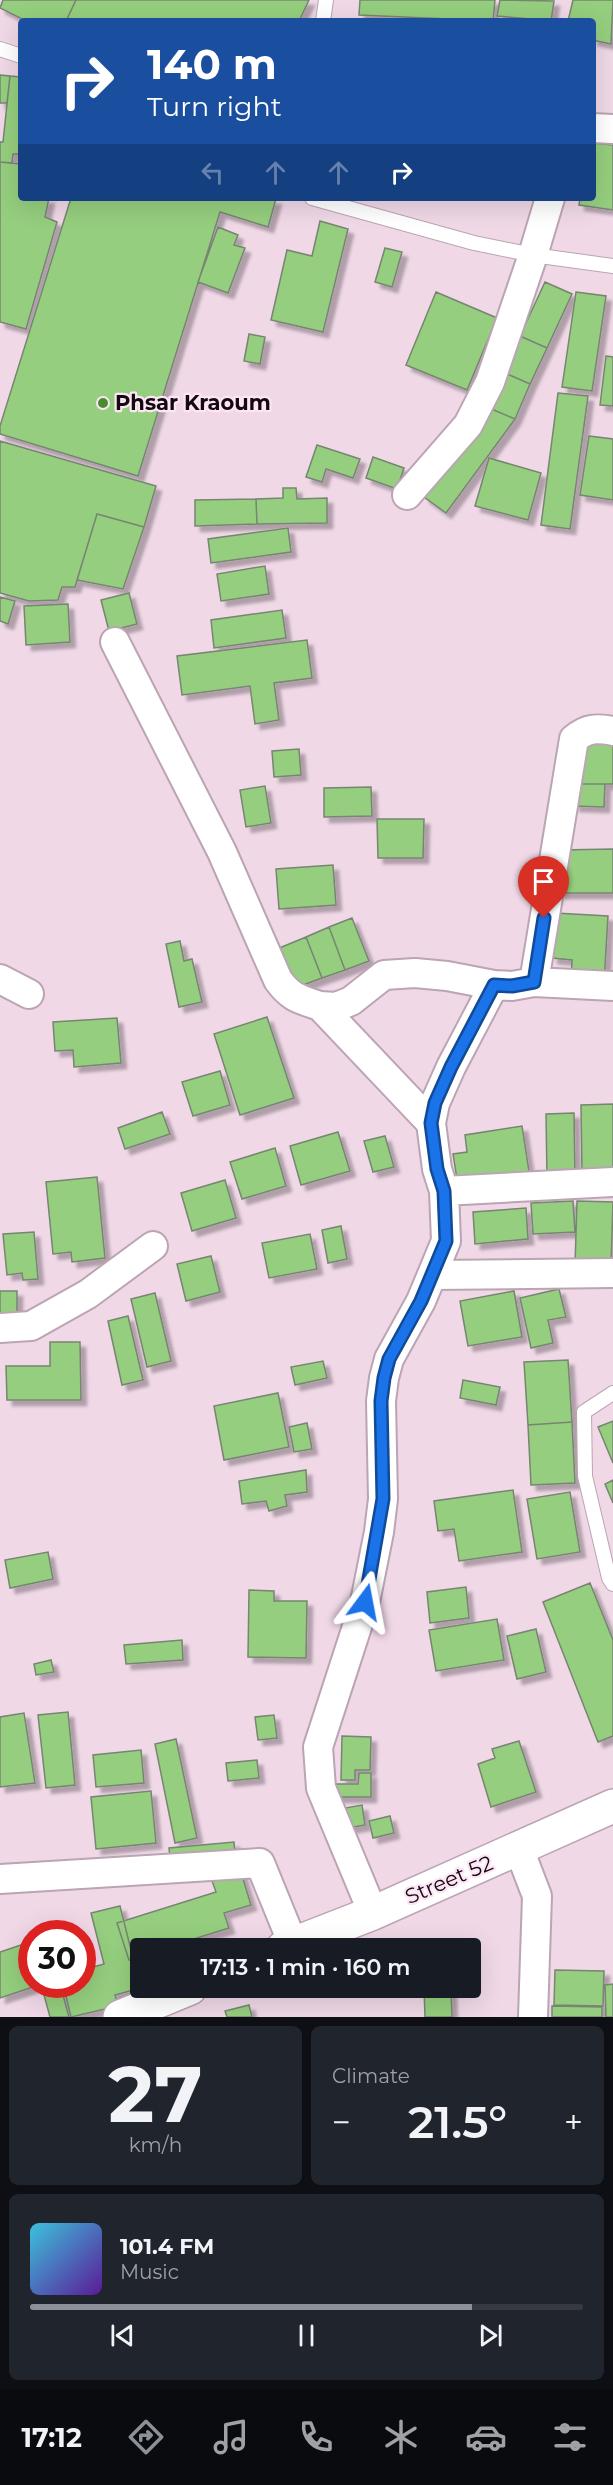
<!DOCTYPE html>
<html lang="en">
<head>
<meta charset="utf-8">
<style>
  :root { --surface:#171b24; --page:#20242c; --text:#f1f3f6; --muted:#9ea1a6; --line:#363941; --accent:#8c9099 }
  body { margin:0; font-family:Montserrat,sans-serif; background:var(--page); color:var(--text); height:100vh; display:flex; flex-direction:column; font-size:22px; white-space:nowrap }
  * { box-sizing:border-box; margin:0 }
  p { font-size:20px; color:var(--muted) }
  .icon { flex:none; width:33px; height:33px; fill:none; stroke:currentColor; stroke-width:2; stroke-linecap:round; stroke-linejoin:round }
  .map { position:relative; height:2017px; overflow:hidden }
  .details { display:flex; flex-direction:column; gap:9px; padding:9px; background:#0d0f14; flex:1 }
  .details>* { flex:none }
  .hud { position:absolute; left:18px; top:18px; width:578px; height:183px; border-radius:6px; box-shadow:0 6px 24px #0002; background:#1a4fa0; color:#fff; overflow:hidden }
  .speed { position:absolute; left:18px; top:1920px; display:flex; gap:12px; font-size:30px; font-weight:700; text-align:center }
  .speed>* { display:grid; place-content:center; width:78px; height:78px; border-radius:50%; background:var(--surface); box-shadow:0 6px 24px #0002; line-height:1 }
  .speed .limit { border:9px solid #d22; background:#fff; color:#111 }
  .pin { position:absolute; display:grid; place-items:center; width:51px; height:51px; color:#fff; margin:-62px -26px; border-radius:50% 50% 50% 0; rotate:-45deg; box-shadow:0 0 6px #0007 }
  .pin .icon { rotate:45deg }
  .me { position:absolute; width:66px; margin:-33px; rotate:13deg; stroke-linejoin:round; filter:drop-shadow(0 0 4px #0008) }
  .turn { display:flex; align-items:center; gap:21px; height:126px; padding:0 30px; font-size:27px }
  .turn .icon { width:78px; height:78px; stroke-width:2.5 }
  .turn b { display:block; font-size:42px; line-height:51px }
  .lanes { display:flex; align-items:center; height:57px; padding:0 30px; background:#0003; justify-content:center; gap:30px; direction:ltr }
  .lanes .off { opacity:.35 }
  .big { font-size:45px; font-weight:600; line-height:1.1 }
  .details .tile { flex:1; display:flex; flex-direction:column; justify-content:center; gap:9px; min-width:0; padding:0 21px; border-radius:9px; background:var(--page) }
  .details .dial { align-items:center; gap:0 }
  .dial b { font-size:78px; line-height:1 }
  .song { display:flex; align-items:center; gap:18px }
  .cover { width:72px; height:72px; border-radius:9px; background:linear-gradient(135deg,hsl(190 70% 55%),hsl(270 70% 35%)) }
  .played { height:6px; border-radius:3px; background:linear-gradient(90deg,var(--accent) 80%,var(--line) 80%) }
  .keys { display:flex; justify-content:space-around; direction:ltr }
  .heat { display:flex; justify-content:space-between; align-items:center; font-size:33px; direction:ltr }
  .details .tiles { flex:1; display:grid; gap:9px; grid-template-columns:1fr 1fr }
  .tile:last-child { grid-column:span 2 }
  .trip { position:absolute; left:130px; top:1938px; width:351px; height:60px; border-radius:6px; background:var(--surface); box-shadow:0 6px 24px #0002; font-weight:600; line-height:60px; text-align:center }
  .menu { display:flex; height:96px; justify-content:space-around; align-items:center; background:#090b0e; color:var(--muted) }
  .menu .icon { width:42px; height:42px }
  .menu .current { color:var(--accent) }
  .menu b { font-size:27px; color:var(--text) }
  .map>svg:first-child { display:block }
</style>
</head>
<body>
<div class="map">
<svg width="613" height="2017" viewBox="0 0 613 2017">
  <defs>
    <filter id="shadow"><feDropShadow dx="5.5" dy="5.5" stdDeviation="1.5" flood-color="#0004"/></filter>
  </defs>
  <rect width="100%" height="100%" fill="#f0d8e7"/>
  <path fill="#95ce7e" stroke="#778572" stroke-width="1.5" filter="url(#shadow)" d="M 3,0 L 76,0 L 66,21 L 26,21 L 0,8 Z
    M 76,0 L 309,0 L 299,21 L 66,21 Z
    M 360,0 L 495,0 L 493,21 L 359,15 Z
    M 500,0 L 554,1 L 551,21 L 497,16 Z
    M 573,0 L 613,0 L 611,44 L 592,40 L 592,21 L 568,21 Z
    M 0,75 L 10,76 L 7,103 L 0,103 Z
    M 10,76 L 21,77 L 21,154 L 13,154 L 12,163 L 0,162 L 0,142 L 3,142 Z
    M 592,143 L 613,145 L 613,210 L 579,205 L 580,198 L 592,198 Z
    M 0,162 L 21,164 L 21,198 L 49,198 L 45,217 L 57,222 L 26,329 L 0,322 Z
    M 71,198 L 276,199 L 268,227 L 220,212 L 138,476 L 0,434 L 0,426 Z
    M 320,221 L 348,229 L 323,332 L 271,320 L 287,250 L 312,256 Z
    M 218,227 L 238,235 L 234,245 L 245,248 L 228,293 L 198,282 Z
    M 385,248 L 402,252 L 392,287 L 375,282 Z
    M 545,282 L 572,294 L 547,348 L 520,336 Z
    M 436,292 L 497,318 L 467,390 L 406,365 Z
    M 576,292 L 606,296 L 592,391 L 562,387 Z
    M 249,334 L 265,337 L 260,364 L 244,361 Z
    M 520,336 L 547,348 L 530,384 L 505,373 Z
    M 606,356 L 613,357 L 613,406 L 600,405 Z
    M 505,373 L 530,384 L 515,419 L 489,408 Z
    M 558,393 L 588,396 L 570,529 L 541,525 Z
    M 489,408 L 515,419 L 446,513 L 424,497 Z
    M 589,436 L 613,439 L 613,500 L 580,495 Z
    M 0,441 L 156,486 L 144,527 L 97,514 L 75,587 L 62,587 L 58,600 L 29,601 L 0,593 Z
    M 317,445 L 360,459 L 353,478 L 326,469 L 322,482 L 306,477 Z
    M 373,457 L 404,468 L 397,489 L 366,478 Z
    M 489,458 L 541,473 L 528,520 L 475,506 Z
    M 283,488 L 296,488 L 297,499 L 327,498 L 327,523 L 257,524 L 256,499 L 283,498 Z
    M 256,499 L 257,524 L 195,526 L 195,500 Z
    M 97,514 L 144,527 L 123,589 L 77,580 Z
    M 288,528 L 291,552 L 211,563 L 208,539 Z
    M 265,566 L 269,594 L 221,601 L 217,574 Z
    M 129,593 L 137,624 L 109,631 L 101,600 Z
    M 0,597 L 15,601 L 8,624 L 0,621 Z
    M 68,604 L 70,642 L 26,645 L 24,606 Z
    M 282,610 L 286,638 L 214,648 L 211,620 Z
    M 307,640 L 312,678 L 274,683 L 279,720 L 255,724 L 250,686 L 182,695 L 177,656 Z
    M 577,740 L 613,741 L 613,784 L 575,784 Z
    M 299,749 L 301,775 L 274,777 L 272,751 Z
    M 575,784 L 605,784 L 604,807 L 574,806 Z
    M 265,786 L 271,823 L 246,827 L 240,790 Z
    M 371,787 L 372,816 L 324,817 L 324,788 Z
    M 377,819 L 424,819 L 423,858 L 378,858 Z
    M 613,849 L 613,893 L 559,893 L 560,850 Z
    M 333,865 L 336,905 L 279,909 L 276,869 Z
    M 555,913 L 608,916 L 604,983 L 571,982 L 572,960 L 552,958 Z
    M 352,918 L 369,961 L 345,970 L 329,927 Z
    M 329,927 L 345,970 L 322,978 L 306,937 Z
    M 306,937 L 322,978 L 292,989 L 277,949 Z
    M 180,941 L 184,961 L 192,959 L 202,1002 L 179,1007 L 166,944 Z
    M 267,1017 L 294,1098 L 240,1115 L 214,1034 Z
    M 117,1018 L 121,1063 L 74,1067 L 73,1050 L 55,1051 L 53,1022 Z
    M 220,1071 L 230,1105 L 193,1116 L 182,1082 Z
    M 613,1104 L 613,1171 L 582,1172 L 581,1105 Z
    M 162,1112 L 170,1134 L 125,1149 L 118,1128 Z
    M 574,1113 L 575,1178 L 547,1179 L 546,1114 Z
    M 522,1126 L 530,1178 L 457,1179 L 453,1154 L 467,1152 L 465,1135 Z
    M 338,1132 L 350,1171 L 301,1185 L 290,1146 Z
    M 385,1136 L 394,1167 L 373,1172 L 364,1141 Z
    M 275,1148 L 286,1186 L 242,1199 L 230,1162 Z
    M 97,1177 L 105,1258 L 72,1262 L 71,1252 L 53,1254 L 46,1182 Z
    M 225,1180 L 236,1218 L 192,1231 L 181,1193 Z
    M 573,1201 L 575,1232 L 533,1234 L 531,1203 Z
    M 577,1201 L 613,1202 L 611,1266 L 575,1265 Z
    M 526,1208 L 528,1239 L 475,1244 L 473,1212 Z
    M 341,1226 L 347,1259 L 328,1263 L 322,1230 Z
    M 34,1232 L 38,1279 L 23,1280 L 22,1273 L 7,1275 L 3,1234 Z
    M 310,1234 L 317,1269 L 269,1278 L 262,1243 Z
    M 211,1256 L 220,1292 L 186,1301 L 177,1264 Z
    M 559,1289 L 566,1317 L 548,1320 L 553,1343 L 531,1348 L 520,1298 Z
    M 0,1291 L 17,1291 L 17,1319 L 0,1319 Z
    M 514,1291 L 522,1337 L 468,1346 L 460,1301 Z
    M 155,1293 L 171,1361 L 147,1367 L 131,1299 Z
    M 128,1316 L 143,1380 L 122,1385 L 108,1321 Z
    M 50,1342 L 80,1342 L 81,1400 L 7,1400 L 6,1366 L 50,1366 Z
    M 568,1360 L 572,1422 L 528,1425 L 524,1362 Z
    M 323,1361 L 327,1378 L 295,1385 L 291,1367 Z
    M 463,1380 L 500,1387 L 496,1405 L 460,1398 Z
    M 278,1393 L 289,1447 L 224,1460 L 214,1406 Z
    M 613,1421 L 613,1463 L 598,1427 Z
    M 572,1422 L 575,1483 L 531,1485 L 528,1425 Z
    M 307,1423 L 312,1449 L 294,1452 L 289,1427 Z
    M 306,1470 L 307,1492 L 285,1495 L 287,1506 L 269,1511 L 266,1501 L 242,1504 L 239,1481 Z
    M 613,1480 L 613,1503 L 605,1484 Z
    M 513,1490 L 522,1552 L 459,1561 L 454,1529 L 438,1531 L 434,1501 Z
    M 570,1492 L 580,1552 L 537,1559 L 527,1499 Z
    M 48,1552 L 53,1579 L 10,1588 L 5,1560 Z
    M 590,1583 L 613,1640 L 613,1736 L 598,1742 L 543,1602 Z
    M 466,1587 L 469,1618 L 430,1623 L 427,1592 Z
    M 249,1590 L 274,1591 L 274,1601 L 307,1601 L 306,1658 L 248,1657 Z
    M 497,1619 L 504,1660 L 436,1671 L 429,1630 Z
    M 536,1629 L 546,1672 L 517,1679 L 507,1636 Z
    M 182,1640 L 183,1660 L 126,1664 L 124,1645 Z
    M 51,1660 L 54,1672 L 36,1675 L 34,1664 Z
    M 68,1712 L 75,1785 L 46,1788 L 38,1715 Z
    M 24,1713 L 35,1783 L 0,1787 L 0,1717 Z
    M 274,1715 L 277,1738 L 258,1740 L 255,1717 Z
    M 342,1736 L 371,1737 L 370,1770 L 355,1770 L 355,1780 L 341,1780 Z
    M 176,1739 L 197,1838 L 175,1843 L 155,1744 Z
    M 519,1741 L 536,1792 L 491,1807 L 478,1764 L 495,1758 L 492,1749 Z
    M 141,1750 L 144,1783 L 96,1787 L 93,1755 Z
    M 257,1760 L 259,1778 L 228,1781 L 226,1763 Z
    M 359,1773 L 371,1773 L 371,1797 L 336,1797 L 336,1784 L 358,1784 Z
    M 151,1791 L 156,1843 L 96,1849 L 91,1797 Z
    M 362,1805 L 365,1825 L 348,1828 L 345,1808 Z
    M 390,1816 L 394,1833 L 373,1838 L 369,1821 Z
    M 234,1842 L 235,1853 L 170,1859 L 169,1848 Z
    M 240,1869 L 251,1905 L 224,1913 L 229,1928 L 165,1948 L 141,1948 L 141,1956 L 129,1960 L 117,1923 L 216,1892 L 211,1878 Z
    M 120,1906 L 137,1974 L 133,1975 L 137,1989 L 115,1995 L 118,2006 L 71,2017 L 63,1984 L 82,1984 L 82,1970 L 104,1964 L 91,1913 Z
    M 21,1945 L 33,1987 L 0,1998 L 0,1952 Z
    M 555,1970 L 604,1971 L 603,2006 L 554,2005 Z
    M 41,1984 L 60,1984 L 69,2017 L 50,2017 Z
    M 613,1984 L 613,2017 L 606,2017 L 605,1985 Z
    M 424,1988 L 451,1988 L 452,2017 L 425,2017 Z
    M 249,2005 L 252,2017 L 227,2017 L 225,2011 Z
    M 552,2006 L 602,2007 L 602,2017 L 552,2017 Z"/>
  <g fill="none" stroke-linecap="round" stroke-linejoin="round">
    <g stroke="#bba4b3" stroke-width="16">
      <path id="lane" d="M 323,21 L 326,0
        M 0,49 L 21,56
        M 312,198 L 474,243 L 533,255 L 613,266
        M 613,1393 L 584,1412 L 585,1476 L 609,1578 L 613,1584"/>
    </g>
    <g stroke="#bba4b3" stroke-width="32">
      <path id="street" d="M 592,128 L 613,129
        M 407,495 L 468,425 L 490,382 L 533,255 L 550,198
        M 115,642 L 222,852 L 278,980 C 291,998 299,999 320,1006
        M 0,979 L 29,994
        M 534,982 L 574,739 C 587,728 596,728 613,731
        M 431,1123 L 320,1006 L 336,1007 L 351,1001 L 384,975 L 415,973 L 447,976 L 494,985 L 512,986 L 534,982 L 613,986
        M 444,1191 L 613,1182
        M 432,1275 L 613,1273
        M 0,1328 L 31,1326 L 88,1294 L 153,1246
        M 519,1849 L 537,1896 L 533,2017
        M 0,1879 L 260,1863 L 293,1944
        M 373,1913 L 321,1788 L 318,1747 L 365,1602 L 379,1532 L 383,1499 L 381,1401 L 384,1378 L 389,1359 L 421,1301 L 446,1241 L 444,1191 L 437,1169 L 431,1123 L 435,1103 L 451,1067 L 494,985"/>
    </g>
    <g stroke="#bba4b3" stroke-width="36">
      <path id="secondary" d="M 283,1948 L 373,1913 L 613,1806
        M 120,2017 L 190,1988"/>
    </g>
    <use href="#lane" stroke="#fff" stroke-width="14"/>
    <use href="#street" stroke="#fff" stroke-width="28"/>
    <use href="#secondary" stroke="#fff" stroke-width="33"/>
  </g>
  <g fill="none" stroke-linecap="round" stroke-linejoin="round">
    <g stroke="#114b97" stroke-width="15">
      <path id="route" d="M 365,1602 L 383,1499 L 381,1401 L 384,1378 L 389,1359 L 421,1301 L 446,1241 L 444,1191 L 437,1169 L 431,1123 L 435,1103 L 451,1067 L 494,985 L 512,986 L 534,982 L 544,918"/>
    </g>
    <use href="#route" stroke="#1a73e8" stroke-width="10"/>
  </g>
  <circle fill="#4b8c2d" stroke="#fde5f5" stroke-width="2" cx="103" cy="403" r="6"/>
  <g text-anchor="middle" stroke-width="4.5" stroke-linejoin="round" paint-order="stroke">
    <g font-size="21" font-weight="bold" fill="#120a10" stroke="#fde5f5" text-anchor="start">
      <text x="115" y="410">Phsar Kraoum</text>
    </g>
    <g font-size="21" fill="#120a10" stroke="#fde5f5">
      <text transform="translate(449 1880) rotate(-23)" y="7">Street 52</text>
    </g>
  </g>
</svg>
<div class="speed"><div class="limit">30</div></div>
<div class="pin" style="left:544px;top:918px;background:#d93025"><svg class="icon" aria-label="arrive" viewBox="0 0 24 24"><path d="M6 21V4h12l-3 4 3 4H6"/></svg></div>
<svg class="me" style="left:365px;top:1602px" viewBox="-20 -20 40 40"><path d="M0-17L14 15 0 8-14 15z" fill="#1a73e8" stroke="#fff" stroke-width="4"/></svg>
<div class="trip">17:13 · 1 min · 160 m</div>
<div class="hud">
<div class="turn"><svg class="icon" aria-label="right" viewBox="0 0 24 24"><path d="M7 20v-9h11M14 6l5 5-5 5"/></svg><div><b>140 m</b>Turn right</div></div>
<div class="lanes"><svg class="icon off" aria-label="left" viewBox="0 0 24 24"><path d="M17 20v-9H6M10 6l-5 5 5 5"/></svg><svg class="icon off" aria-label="ahead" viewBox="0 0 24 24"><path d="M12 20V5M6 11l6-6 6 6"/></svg><svg class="icon off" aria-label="ahead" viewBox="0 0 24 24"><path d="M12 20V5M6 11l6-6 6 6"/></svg><svg class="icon" aria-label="right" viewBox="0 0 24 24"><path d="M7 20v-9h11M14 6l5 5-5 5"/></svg></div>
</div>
</div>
<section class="details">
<div class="tiles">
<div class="tile dial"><b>27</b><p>km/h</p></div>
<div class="tile"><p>Climate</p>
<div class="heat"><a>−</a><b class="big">21.5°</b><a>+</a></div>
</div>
<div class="tile">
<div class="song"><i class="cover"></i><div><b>101.4 FM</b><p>Music</p></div></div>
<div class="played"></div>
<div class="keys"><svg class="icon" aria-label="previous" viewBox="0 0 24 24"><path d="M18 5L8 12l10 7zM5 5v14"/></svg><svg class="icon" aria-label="pause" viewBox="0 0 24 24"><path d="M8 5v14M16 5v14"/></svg><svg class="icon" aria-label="next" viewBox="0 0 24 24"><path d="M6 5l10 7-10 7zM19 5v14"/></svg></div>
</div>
</div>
</section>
<nav class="menu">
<b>17:12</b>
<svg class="icon current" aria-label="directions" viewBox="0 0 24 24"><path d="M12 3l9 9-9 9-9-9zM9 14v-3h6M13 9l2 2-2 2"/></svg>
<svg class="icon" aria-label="music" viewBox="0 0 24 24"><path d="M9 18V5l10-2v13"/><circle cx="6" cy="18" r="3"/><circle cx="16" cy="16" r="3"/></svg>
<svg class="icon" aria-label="phone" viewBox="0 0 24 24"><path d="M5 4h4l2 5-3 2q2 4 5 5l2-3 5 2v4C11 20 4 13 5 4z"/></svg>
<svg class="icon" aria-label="climate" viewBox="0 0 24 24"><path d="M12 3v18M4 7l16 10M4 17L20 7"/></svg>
<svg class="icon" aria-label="car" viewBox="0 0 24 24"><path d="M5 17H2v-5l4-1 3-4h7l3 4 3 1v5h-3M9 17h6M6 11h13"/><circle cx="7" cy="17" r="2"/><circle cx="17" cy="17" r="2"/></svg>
<svg class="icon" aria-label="filters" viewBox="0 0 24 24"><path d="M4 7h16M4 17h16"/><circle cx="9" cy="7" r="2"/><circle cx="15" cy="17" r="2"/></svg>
</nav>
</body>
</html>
